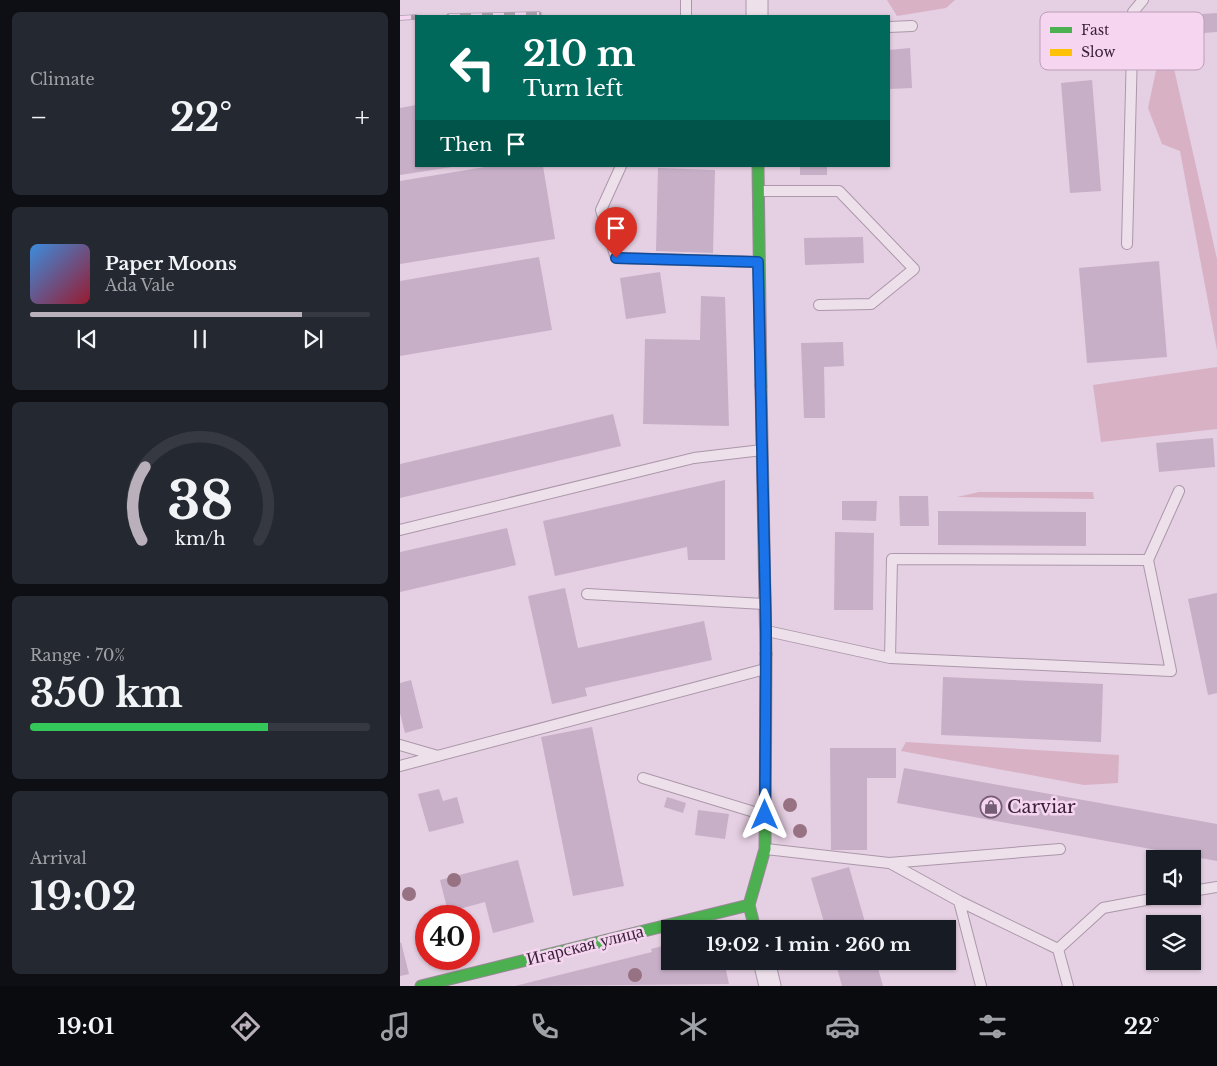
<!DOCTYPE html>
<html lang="en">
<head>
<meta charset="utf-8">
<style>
  :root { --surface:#171b24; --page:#242831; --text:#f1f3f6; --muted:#9ea1a6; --line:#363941; --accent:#b9b0bc }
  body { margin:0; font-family:"Libre Baskerville",serif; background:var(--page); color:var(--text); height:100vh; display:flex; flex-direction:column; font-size:19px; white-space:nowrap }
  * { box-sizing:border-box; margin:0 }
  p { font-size:16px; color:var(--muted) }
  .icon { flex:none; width:28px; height:28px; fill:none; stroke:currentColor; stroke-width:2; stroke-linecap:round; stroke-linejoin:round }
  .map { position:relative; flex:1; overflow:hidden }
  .side { display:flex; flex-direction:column; gap:12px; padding:12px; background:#0d0f14; width:400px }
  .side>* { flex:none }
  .hud { position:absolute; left:15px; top:15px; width:475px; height:152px; border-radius:0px; box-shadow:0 1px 4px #0004; background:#00695c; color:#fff; overflow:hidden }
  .tools { position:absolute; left:746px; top:850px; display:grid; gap:10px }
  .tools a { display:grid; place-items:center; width:55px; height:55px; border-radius:0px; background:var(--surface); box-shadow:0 1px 4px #0004; font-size:25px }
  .speed { position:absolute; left:15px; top:905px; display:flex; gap:10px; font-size:25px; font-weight:700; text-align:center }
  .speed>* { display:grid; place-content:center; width:65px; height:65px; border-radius:50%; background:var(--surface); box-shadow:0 1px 4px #0004; line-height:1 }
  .speed .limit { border:8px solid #d22; background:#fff; color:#111 }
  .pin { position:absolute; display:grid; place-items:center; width:42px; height:42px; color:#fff; margin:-51px -21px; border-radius:50% 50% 50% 0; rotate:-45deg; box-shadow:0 0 5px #0007 }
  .pin .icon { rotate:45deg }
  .me { position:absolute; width:55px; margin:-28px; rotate:0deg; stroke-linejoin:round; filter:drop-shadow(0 0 4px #0008) }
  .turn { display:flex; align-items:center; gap:18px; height:105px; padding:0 25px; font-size:22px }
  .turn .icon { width:65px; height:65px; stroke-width:2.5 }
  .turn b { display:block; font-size:35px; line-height:42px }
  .then { display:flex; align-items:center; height:48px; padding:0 25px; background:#0003; gap:10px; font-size:19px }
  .big { font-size:38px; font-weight:700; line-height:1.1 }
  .side .card { flex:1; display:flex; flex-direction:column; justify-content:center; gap:8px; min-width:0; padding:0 18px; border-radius:8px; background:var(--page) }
  .side .dial { align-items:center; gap:0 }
  .dial svg { height:130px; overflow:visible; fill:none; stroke:var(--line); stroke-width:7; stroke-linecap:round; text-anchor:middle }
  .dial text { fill:var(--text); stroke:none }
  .song { display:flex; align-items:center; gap:15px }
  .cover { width:60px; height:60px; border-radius:8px; background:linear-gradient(135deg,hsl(210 70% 55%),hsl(350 70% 35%)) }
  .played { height:5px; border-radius:2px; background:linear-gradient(90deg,var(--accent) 80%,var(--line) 80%) }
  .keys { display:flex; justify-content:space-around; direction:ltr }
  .heat { display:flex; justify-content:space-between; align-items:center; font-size:28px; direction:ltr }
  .charge { height:8px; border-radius:4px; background:linear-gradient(90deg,#34c759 70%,var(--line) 0) }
  .trip { position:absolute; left:261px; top:920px; width:295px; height:50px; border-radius:0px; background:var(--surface); box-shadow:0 1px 4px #0004; font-weight:700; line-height:50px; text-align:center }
  .menu { display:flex; height:80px; justify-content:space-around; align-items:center; background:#090b0e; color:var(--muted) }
  .menu .icon { width:35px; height:35px }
  .menu .active { color:var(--accent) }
  .menu b { font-size:22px; color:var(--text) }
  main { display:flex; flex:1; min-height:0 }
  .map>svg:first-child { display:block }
</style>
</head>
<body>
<main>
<section class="side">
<div class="card"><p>Climate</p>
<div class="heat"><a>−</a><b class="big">22°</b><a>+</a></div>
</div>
<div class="card">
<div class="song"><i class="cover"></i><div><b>Paper Moons</b><p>Ada Vale</p></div></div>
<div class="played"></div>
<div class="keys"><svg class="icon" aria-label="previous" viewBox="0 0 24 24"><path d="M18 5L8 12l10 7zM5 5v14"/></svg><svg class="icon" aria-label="pause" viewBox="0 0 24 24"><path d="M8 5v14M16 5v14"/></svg><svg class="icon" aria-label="next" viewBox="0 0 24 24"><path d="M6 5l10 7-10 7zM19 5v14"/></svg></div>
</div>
<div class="card dial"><svg viewBox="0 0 100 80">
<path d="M14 69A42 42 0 1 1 86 69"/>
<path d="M14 69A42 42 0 0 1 16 24" stroke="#b9b0bc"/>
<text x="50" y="56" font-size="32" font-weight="700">38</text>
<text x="50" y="72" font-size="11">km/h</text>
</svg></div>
<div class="card"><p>Range · 70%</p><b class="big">350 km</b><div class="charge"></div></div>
<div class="card"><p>Arrival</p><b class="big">19:02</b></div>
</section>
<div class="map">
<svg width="817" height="986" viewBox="0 0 817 986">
  <rect width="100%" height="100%" fill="#e5cfe2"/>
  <path fill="#d8b1c5" d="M 487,0 L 555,0 L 546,8 L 497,16 Z
    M 770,51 L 817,259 L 817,350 L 780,151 L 762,144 L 748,108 L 760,52 Z
    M 817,367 L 817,429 L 701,442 L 693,385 Z
    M 579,492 L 693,492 L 694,499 L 557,497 Z
    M 506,742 L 719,755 L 718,783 L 684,785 L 501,751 Z"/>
  <path fill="#c7afc8" d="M 817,13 L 817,32 L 762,36 L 761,17 Z
    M 510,48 L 512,88 L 489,89 L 489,50 Z
    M 692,80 L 701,191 L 670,193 L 661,83 Z
    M 16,105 L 16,166 L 52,167 L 0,175 L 0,108 Z
    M 91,166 L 143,166 L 155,239 L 0,264 L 0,181 Z
    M 400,166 L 427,166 L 427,175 L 400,175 Z
    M 258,168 L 315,170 L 313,253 L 256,251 Z
    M 463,237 L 464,263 L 405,265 L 404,238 Z
    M 139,257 L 152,330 L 0,356 L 0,281 Z
    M 759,261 L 767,357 L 687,363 L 679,268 Z
    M 260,272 L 266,313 L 226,319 L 220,278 Z
    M 301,296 L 325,297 L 329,426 L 243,424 L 245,339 L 300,340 Z
    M 443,342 L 444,366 L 424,367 L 425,418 L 404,418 L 401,343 Z
    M 213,414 L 221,446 L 0,498 L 0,464 Z
    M 813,438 L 815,467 L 759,472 L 756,443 Z
    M 325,480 L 325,560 L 288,560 L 287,547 L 155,576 L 143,521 Z
    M 499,496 L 528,496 L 529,526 L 500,526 Z
    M 442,501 L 477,501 L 476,521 L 442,520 Z
    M 538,511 L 686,512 L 686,546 L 538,545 Z
    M 107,528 L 116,565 L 0,592 L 0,552 Z
    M 435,532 L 474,533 L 473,610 L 434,610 Z
    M 165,588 L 178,648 L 304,621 L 312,660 L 185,688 L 187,696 L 152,704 L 128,596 Z
    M 817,593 L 817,693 L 808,695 L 788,599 Z
    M 543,677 L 703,684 L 701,742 L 541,735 Z
    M 11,680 L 23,728 L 5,733 L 0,713 L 0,683 Z
    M 192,727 L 224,886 L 173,896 L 141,737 Z
    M 430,748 L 496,748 L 496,778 L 467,778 L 467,850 L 431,850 Z
    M 504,768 L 817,824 L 817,861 L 497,803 Z
    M 39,789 L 43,801 L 57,797 L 64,823 L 29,832 L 18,794 Z
    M 267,797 L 286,803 L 283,813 L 264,807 Z
    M 298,810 L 329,814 L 325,839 L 295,835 Z
    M 118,860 L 134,922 L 93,933 L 85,902 L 48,912 L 40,880 Z
    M 449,867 L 467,929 L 426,929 L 411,878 Z
    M 1,942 L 9,974 L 0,976 L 0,943 Z
    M 270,944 L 270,961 L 324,961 L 329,984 L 115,986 L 252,952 L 251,949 Z
    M 435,961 L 476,961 L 483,986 L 442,986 Z"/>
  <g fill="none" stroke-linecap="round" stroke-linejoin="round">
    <g stroke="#ab97a9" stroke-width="12">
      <path id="lane" d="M 286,16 L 286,0
        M 489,27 L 512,26
        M 221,166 L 201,210 L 216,258 L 358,262
        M 359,191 L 439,191 L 514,269 L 471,304 L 419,305
        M 727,244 L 733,12 L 743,0
        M 0,530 L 294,458 L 362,450
        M 748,560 L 779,491
        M 187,594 L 364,604
        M 367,631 L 490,658 L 771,671 L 748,560 L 492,559 L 490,658
        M 0,745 L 38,756
        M 0,766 L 365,669
        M 243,778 L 364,815
        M 366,849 L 489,863 L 660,849
        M 490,863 L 559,901 L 581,986
        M 792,891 L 817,887
        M 559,901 L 658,949 L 703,908 L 767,896
        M 658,949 L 668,986"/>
    </g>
    <g stroke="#ab97a9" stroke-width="23">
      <path id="street" d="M 357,0 L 357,16
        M 364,961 L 370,986"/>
    </g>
    <g stroke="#9a8899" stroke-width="13">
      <path id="fast" d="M 358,166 L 361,386
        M 355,929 L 349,905 L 365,849 L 366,654
        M 21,986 L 349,905"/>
    </g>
    <g stroke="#9a8899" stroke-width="13">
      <path id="slow" d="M 361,386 L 366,654"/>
    </g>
    <use href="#lane" stroke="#ede0eb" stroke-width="10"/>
    <use href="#street" stroke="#ede0eb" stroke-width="21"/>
    <use href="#fast" stroke="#4caf50" stroke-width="11"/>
    <use href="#slow" stroke="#ffc107" stroke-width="11"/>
    <g stroke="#aca0ac" stroke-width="5.5">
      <path id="rail" d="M 49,16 L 139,14
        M 0,18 L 16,17"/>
    </g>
    <use href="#rail" stroke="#f6d5f0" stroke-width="4" stroke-dasharray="11" stroke-linecap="butt"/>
  </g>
  <g fill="#977282">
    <circle cx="390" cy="805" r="7"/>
    <circle cx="400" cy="831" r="7"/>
    <circle cx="54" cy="880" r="7"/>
    <circle cx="9" cy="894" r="7"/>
    <circle cx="235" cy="975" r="7"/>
  </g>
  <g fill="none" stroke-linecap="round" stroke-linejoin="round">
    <g stroke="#114b97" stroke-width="12">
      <path id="route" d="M 216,258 L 358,262 L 366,631 L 365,815"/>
    </g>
    <use href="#route" stroke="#1a73e8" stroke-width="9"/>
  </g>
  <defs>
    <g id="shop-ring" transform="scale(1.125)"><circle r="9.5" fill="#f6d5f0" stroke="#755d75" stroke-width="1.5"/><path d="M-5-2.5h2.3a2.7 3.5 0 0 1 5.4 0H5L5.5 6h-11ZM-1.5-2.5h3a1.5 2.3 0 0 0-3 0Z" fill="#755d75"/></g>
  </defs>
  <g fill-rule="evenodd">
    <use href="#shop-ring" x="591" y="807"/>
  </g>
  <g text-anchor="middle" stroke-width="5" stroke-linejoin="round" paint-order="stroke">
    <g font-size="18" fill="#391f3a" stroke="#f6d5f0" text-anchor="start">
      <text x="607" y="813">Carviar</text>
    </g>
    <g font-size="18" fill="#391f3a" stroke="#f6d5f0">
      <text transform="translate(185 945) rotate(-14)" y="6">Игарская улица</text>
    </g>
  </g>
  <rect x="640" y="12" width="164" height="58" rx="8" fill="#f6d5f0" stroke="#bd9eb9" stroke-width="1"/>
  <rect x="650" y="27" width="22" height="6" fill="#4caf50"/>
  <rect x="650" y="49" width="22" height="7" fill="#ffc107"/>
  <g font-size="14" fill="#391f3a">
    <text x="681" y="35">Fast</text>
    <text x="681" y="57">Slow</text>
  </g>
</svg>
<div class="tools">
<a><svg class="icon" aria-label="sound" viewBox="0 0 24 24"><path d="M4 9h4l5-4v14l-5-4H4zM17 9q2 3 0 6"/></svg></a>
<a><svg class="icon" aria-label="layers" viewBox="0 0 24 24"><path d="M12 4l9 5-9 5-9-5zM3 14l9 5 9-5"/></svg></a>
</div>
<div class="speed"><div class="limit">40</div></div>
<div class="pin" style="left:216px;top:258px;background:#d93025"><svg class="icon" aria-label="arrive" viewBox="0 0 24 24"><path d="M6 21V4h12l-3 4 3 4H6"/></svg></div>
<svg class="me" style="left:365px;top:815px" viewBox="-20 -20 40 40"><path d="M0-17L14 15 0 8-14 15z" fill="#1a73e8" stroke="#fff" stroke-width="4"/></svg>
<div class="trip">19:02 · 1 min · 260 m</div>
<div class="hud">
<div class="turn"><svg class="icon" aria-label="left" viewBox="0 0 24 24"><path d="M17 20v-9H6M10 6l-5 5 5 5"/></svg><div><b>210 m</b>Turn left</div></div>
<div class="then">Then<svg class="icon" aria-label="arrive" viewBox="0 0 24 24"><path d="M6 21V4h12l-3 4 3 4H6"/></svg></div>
</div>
</div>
</main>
<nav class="menu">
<b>19:01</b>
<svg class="icon active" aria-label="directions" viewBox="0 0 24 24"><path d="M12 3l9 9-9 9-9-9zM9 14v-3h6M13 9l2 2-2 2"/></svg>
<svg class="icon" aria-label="music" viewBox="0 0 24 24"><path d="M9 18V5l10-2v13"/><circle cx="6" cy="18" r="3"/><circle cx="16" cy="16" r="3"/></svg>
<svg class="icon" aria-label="phone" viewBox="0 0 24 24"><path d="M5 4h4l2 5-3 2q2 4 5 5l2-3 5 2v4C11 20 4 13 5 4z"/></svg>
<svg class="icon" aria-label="climate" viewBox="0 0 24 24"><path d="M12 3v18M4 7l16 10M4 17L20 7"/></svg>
<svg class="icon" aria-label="car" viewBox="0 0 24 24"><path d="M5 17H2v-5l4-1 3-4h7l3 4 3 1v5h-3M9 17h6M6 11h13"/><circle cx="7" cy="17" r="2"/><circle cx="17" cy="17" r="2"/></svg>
<svg class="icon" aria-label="filters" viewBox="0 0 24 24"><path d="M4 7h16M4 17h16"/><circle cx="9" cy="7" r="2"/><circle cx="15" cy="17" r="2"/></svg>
<b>22°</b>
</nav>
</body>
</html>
